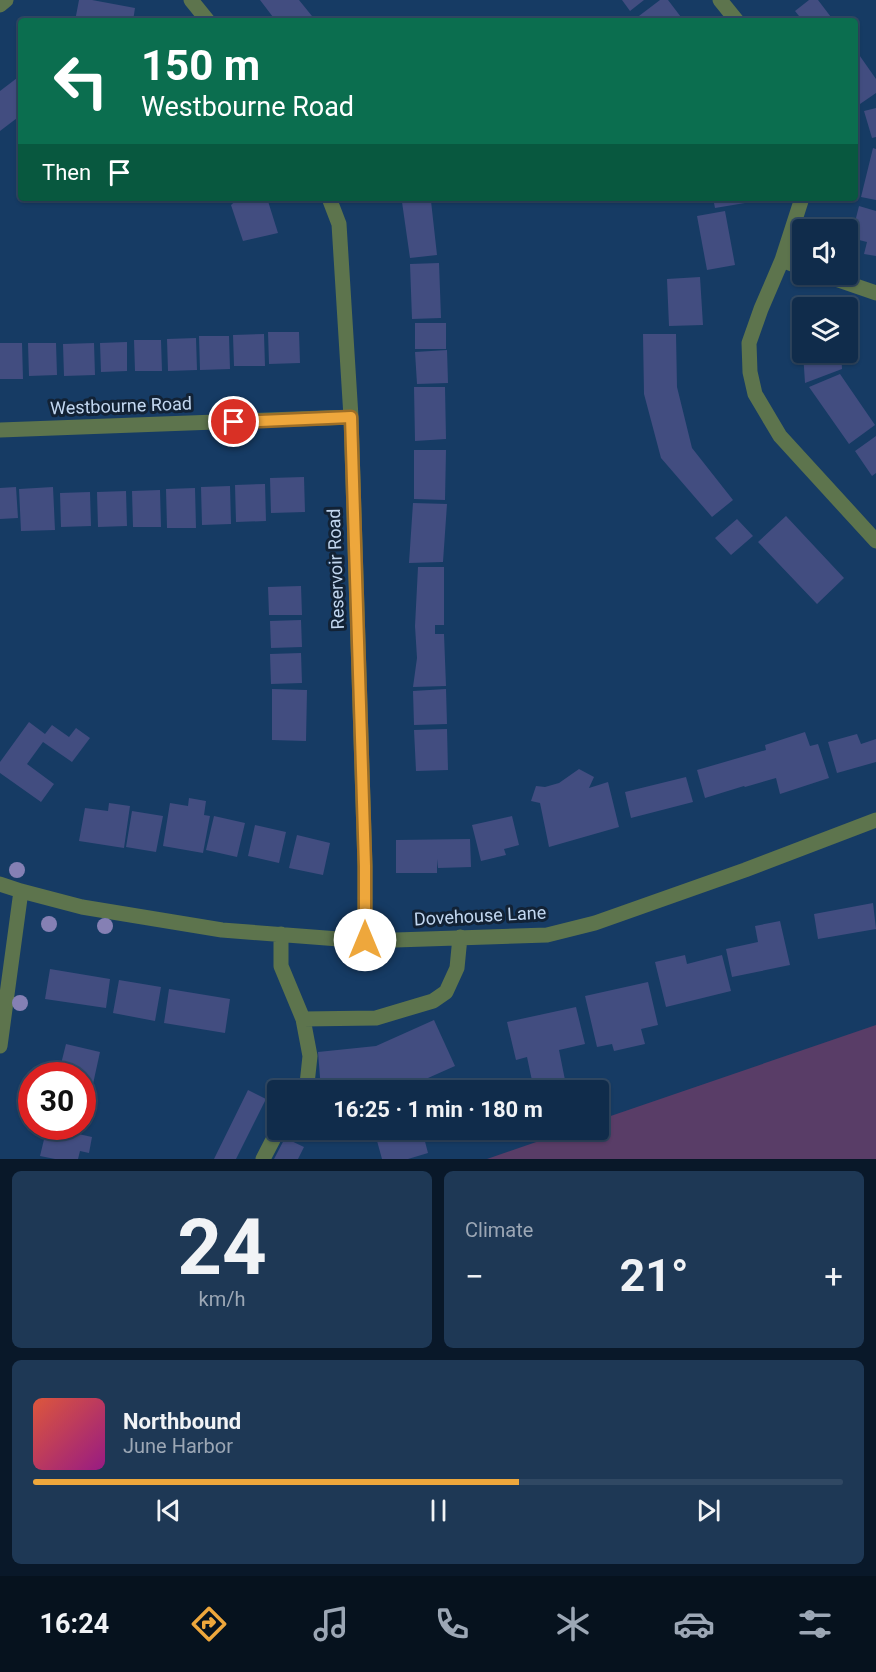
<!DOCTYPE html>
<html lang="en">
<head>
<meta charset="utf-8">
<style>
  :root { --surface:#102c4b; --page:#1e3855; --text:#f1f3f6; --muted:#9ca7b5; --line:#304863; --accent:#eea73c }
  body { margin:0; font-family:Roboto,sans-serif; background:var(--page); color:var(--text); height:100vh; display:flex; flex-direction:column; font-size:22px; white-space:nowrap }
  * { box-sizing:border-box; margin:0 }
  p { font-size:20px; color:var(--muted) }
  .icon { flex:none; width:33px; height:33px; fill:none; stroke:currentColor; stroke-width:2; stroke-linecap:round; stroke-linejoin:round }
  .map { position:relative; height:1159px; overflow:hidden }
  .sheet { display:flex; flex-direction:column; gap:12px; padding:12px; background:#091829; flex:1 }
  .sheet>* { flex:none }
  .top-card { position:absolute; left:18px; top:18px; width:840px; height:183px; border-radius:6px; box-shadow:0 2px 4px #0004,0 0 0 2px var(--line); background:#0b6e4f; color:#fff; overflow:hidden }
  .tools { position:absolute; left:792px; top:219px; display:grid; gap:12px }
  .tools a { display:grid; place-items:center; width:66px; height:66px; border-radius:6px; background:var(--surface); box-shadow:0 2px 4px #0004,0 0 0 2px var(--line); font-size:30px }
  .speed { position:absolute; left:18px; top:1062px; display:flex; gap:12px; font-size:30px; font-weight:700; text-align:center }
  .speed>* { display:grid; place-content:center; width:78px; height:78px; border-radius:50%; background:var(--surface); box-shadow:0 2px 4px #0004,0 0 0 2px var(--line); line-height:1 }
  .speed .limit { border:9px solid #d22; background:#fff; color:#111 }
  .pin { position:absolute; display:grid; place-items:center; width:51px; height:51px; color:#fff; margin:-26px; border:3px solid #fff; border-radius:50%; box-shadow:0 2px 6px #0007 }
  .me { position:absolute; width:66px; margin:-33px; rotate:0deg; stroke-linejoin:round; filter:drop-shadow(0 0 4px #0008) }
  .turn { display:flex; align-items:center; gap:21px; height:126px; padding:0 24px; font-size:27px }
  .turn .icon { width:78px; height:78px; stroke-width:2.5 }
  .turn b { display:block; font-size:42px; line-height:51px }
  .then { display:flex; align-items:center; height:57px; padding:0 24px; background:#0003; gap:12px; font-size:22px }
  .big { font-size:45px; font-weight:700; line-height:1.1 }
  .sheet .widget { flex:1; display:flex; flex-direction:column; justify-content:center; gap:9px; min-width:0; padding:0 21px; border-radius:9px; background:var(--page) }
  .sheet .dial { align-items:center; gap:0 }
  .dial b { font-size:78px; line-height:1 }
  .song { display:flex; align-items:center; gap:18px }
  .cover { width:72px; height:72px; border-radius:9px; background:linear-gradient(135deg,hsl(10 70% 55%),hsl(310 70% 35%)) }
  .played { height:6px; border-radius:3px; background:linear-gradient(90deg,var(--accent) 60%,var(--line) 60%) }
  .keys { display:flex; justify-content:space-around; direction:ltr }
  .heat { display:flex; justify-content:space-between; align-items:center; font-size:33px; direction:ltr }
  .sheet .tiles { flex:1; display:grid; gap:12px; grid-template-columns:1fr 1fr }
  .widget:last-child { grid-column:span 2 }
  .trip { position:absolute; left:267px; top:1080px; width:342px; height:60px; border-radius:6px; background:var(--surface); box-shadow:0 2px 4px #0004,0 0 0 2px var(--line); font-weight:700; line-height:60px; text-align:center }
  .tab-bar { display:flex; height:96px; justify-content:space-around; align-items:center; background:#06121e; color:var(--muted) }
  .tab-bar .icon { width:42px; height:42px }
  .tab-bar .selected { color:var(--accent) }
  .tab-bar b { font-size:27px; color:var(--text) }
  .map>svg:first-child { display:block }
</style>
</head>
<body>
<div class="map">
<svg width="876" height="1159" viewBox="0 0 876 1159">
  <rect width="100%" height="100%" fill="#163b64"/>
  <path fill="#593d67" d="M 876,1025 L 876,1159 L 487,1159 L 571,1130 L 598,1130 L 599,1120 Z"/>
  <path fill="#424d80" d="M 79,0 L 92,0 L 135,8 L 133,21 L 75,21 Z
    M 260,0 L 299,0 L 316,21 L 276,21 Z
    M 622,0 L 644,0 L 630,11 Z
    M 660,0 L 668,0 L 684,21 L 637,21 L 635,19 Z
    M 809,0 L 818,0 L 834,21 L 803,21 L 795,11 Z
    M 855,49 L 876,79 L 876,93 L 860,104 L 855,96 Z
    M 21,75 L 21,115 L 0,131 L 0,91 Z
    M 876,108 L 876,137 L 872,138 L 864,111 Z
    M 873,148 L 876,149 L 876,200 L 861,197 Z
    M 239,198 L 267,198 L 278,233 L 243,241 L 231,205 Z
    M 713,198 L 751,198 L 751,202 L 715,208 Z
    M 431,201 L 437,255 L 410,258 L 402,202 Z
    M 859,206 L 876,211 L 876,256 L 864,254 L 867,242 L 851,238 Z
    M 725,211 L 735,265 L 707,270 L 697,216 Z
    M 439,263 L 441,318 L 412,319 L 410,264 Z
    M 700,277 L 703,325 L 669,326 L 667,279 Z
    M 415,323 L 446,323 L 446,349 L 415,349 Z
    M 268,332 L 299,332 L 300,363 L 269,364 Z
    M 264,334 L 265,366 L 234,366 L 233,335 Z
    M 643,334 L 676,334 L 677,387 L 692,448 L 733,500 L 712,517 L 661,458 L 644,394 Z
    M 199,336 L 229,336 L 230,369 L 200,370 Z
    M 196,338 L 197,370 L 168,371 L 167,339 Z
    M 134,340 L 161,340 L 162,371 L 135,371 Z
    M 127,342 L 127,371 L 101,372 L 100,343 Z
    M 0,343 L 22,343 L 23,379 L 0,379 Z
    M 28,343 L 56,343 L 57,375 L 29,376 Z
    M 94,343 L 95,375 L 64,376 L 63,344 Z
    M 447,350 L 448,383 L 417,384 L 415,352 Z
    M 803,352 L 841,352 L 842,369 L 805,383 Z
    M 840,374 L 875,425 L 849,444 L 809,387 Z
    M 414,387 L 445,387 L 446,439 L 415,441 Z
    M 876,436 L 876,473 L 872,476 L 855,451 Z
    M 414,450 L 446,450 L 445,500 L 414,499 Z
    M 304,477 L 305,512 L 271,513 L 270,478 Z
    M 265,484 L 266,521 L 236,522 L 235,485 Z
    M 230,486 L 231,524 L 202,525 L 201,487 Z
    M 16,487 L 18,518 L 0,519 L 0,488 Z
    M 53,487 L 55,530 L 21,531 L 19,489 Z
    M 195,488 L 196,528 L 167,528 L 166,489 Z
    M 160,490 L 161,527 L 133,527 L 132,491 Z
    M 126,491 L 127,526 L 98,527 L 97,492 Z
    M 90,492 L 91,526 L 61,527 L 60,493 Z
    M 413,503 L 447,504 L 443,562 L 409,563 Z
    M 786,516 L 844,578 L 817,604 L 758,542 Z
    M 737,519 L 753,536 L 731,555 L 715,538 Z
    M 418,567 L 444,567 L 444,625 L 435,625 L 435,634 L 444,634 L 446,686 L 413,687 L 417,658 L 415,626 Z
    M 301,586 L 302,615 L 269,615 L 268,587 Z
    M 301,620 L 302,647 L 271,648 L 270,621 Z
    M 301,653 L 302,683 L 271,684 L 270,654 Z
    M 272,689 L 307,690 L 306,741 L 272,740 Z
    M 446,689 L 447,724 L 414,725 L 413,691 Z
    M 29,722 L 45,734 L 52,725 L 69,737 L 76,728 L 90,738 L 72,762 L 43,742 L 27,764 L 54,784 L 41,802 L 0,773 L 0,762 Z
    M 447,729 L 448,770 L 416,771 L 414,730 Z
    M 805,732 L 810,746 L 818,744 L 829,778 L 780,794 L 776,778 L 745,787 L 744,786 L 705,798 L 697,770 L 766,750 L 765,745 Z
    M 857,734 L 861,744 L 876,739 L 876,762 L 837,773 L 828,742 Z
    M 579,769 L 594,777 L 589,788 L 608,782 L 619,827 L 549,847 L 540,803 L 531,801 L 536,786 L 545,787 L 559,783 Z
    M 686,777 L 693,802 L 631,818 L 625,792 Z
    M 189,798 L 206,801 L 204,815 L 210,816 L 203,853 L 163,846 L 170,803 L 188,806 Z
    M 109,803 L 130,806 L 124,848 L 79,841 L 85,808 L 108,811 Z
    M 132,811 L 163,816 L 156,852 L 126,847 Z
    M 214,816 L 245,823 L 237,857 L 206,850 Z
    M 512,816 L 519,845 L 504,849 L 506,855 L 481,861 L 472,825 Z
    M 255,825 L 286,832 L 279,863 L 248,856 Z
    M 297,835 L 330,843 L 323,875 L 289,868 Z
    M 470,839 L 471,867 L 438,868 L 437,859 L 437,873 L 396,873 L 396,840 Z
    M 873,903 L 876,929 L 818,939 L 814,914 Z
    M 780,921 L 790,965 L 732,977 L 726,949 L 758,942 L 755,926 Z
    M 685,955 L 687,964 L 722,955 L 731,991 L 666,1007 L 655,962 Z
    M 50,969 L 110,979 L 106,1008 L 45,999 Z
    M 119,980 L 161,987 L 155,1021 L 113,1013 Z
    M 648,982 L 658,1025 L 641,1029 L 645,1044 L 614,1051 L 612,1044 L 597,1047 L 585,996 Z
    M 169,989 L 230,999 L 225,1033 L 164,1023 Z
    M 576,1007 L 585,1044 L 559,1050 L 565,1080 L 552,1083 L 554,1090 L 534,1090 L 527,1057 L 516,1060 L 507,1022 Z
    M 434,1020 L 455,1066 L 410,1086 L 411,1090 L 321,1090 L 318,1052 L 376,1046 Z
    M 66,1044 L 100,1052 L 91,1093 L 82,1091 L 82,1076 L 58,1076 Z
    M 248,1090 L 266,1099 L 236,1159 L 214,1159 Z
    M 82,1100 L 91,1102 L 95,1108 L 94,1115 L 90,1119 L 82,1118 Z
    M 64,1126 L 80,1126 L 80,1130 Z
    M 47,1127 L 92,1137 L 89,1153 L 80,1151 L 78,1159 L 55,1159 L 40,1156 Z
    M 374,1130 L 422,1130 L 428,1153 L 408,1159 L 382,1159 Z
    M 285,1138 L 304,1147 L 298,1159 L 274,1159 Z"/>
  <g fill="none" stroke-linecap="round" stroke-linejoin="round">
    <path stroke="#5d744d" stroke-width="15" d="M 191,0 L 208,21
      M 720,0 L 737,21
      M 0,5 L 6,0
      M 329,198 L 339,224 L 351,417 L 365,866 L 365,941
      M 802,198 L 782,260 L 761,309 L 749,343 L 750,372 L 755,394 L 780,436 L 876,541
      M 782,260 L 802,268
      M 821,274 L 876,293
      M 0,430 L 351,417
      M 0,884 L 21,891 L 82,907 L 222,930 L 365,941 L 547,935 L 595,923 L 745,870 L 876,820
      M 281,934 L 281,966 L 303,1019 L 310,1056 L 307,1084 L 302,1090
      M 303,1019 L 376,1018 L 433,1001 L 446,992 L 457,968 L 460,937
      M 0,1046 L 21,891
      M 263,1159 L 278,1130"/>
  </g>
  <g fill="#8580b4">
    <circle cx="17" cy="870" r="8"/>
    <circle cx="49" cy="924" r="8"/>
    <circle cx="105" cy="926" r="8"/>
    <circle cx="20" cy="1003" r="8"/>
  </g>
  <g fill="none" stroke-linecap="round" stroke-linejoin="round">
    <g stroke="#9b6d27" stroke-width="15">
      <path id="route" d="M 234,422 L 351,417 L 365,866 L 365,940"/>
    </g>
    <use href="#route" stroke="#eea73c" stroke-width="10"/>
  </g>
  <g text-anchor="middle" stroke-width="6" stroke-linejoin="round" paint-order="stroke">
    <g font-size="18" fill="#c2d7f0" stroke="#122235">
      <text transform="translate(121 406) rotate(-2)" y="6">Westbourne Road</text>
      <text transform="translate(336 569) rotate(-92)" y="6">Reservoir Road</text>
      <text transform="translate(480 916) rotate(-3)" y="6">Dovehouse Lane</text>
    </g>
  </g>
</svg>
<div class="tools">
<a><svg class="icon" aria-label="sound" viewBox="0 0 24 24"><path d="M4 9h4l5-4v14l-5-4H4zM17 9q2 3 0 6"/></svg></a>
<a><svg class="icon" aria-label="layers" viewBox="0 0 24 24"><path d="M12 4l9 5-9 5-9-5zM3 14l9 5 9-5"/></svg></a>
</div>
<div class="speed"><div class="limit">30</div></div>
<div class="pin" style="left:234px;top:422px;background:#d93025"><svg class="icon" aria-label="arrive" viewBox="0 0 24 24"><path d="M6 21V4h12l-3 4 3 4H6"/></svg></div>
<svg class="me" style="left:365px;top:940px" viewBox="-20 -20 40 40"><circle r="19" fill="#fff"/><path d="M0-13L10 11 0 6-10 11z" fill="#eea73c"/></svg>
<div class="trip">16:25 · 1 min · 180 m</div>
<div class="top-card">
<div class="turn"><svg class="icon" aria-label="left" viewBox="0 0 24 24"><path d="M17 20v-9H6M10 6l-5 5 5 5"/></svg><div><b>150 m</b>Westbourne Road</div></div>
<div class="then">Then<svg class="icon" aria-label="arrive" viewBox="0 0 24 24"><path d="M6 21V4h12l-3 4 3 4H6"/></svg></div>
</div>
</div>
<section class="sheet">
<div class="tiles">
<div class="widget dial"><b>24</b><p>km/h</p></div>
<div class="widget"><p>Climate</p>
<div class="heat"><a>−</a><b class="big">21°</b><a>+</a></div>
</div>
<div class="widget">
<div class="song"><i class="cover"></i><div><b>Northbound</b><p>June Harbor</p></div></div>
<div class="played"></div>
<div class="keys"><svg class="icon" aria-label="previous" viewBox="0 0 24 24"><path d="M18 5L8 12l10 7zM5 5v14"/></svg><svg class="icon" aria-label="pause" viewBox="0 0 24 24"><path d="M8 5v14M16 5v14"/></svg><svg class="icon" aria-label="next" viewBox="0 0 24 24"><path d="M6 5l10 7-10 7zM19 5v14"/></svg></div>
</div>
</div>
</section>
<nav class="tab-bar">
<b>16:24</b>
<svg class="icon selected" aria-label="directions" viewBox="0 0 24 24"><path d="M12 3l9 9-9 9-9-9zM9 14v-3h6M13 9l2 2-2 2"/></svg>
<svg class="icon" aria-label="music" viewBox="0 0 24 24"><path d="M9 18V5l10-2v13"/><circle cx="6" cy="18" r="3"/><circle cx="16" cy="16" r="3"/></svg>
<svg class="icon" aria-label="phone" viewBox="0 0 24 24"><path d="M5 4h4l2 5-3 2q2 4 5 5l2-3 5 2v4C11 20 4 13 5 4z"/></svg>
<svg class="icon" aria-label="climate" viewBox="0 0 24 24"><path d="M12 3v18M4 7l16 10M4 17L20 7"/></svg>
<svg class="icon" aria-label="car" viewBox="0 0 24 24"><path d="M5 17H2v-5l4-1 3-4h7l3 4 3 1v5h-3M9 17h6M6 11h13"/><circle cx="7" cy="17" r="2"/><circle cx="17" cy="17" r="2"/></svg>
<svg class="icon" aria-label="filters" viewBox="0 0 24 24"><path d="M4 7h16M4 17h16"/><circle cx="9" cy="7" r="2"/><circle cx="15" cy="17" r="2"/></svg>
</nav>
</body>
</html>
